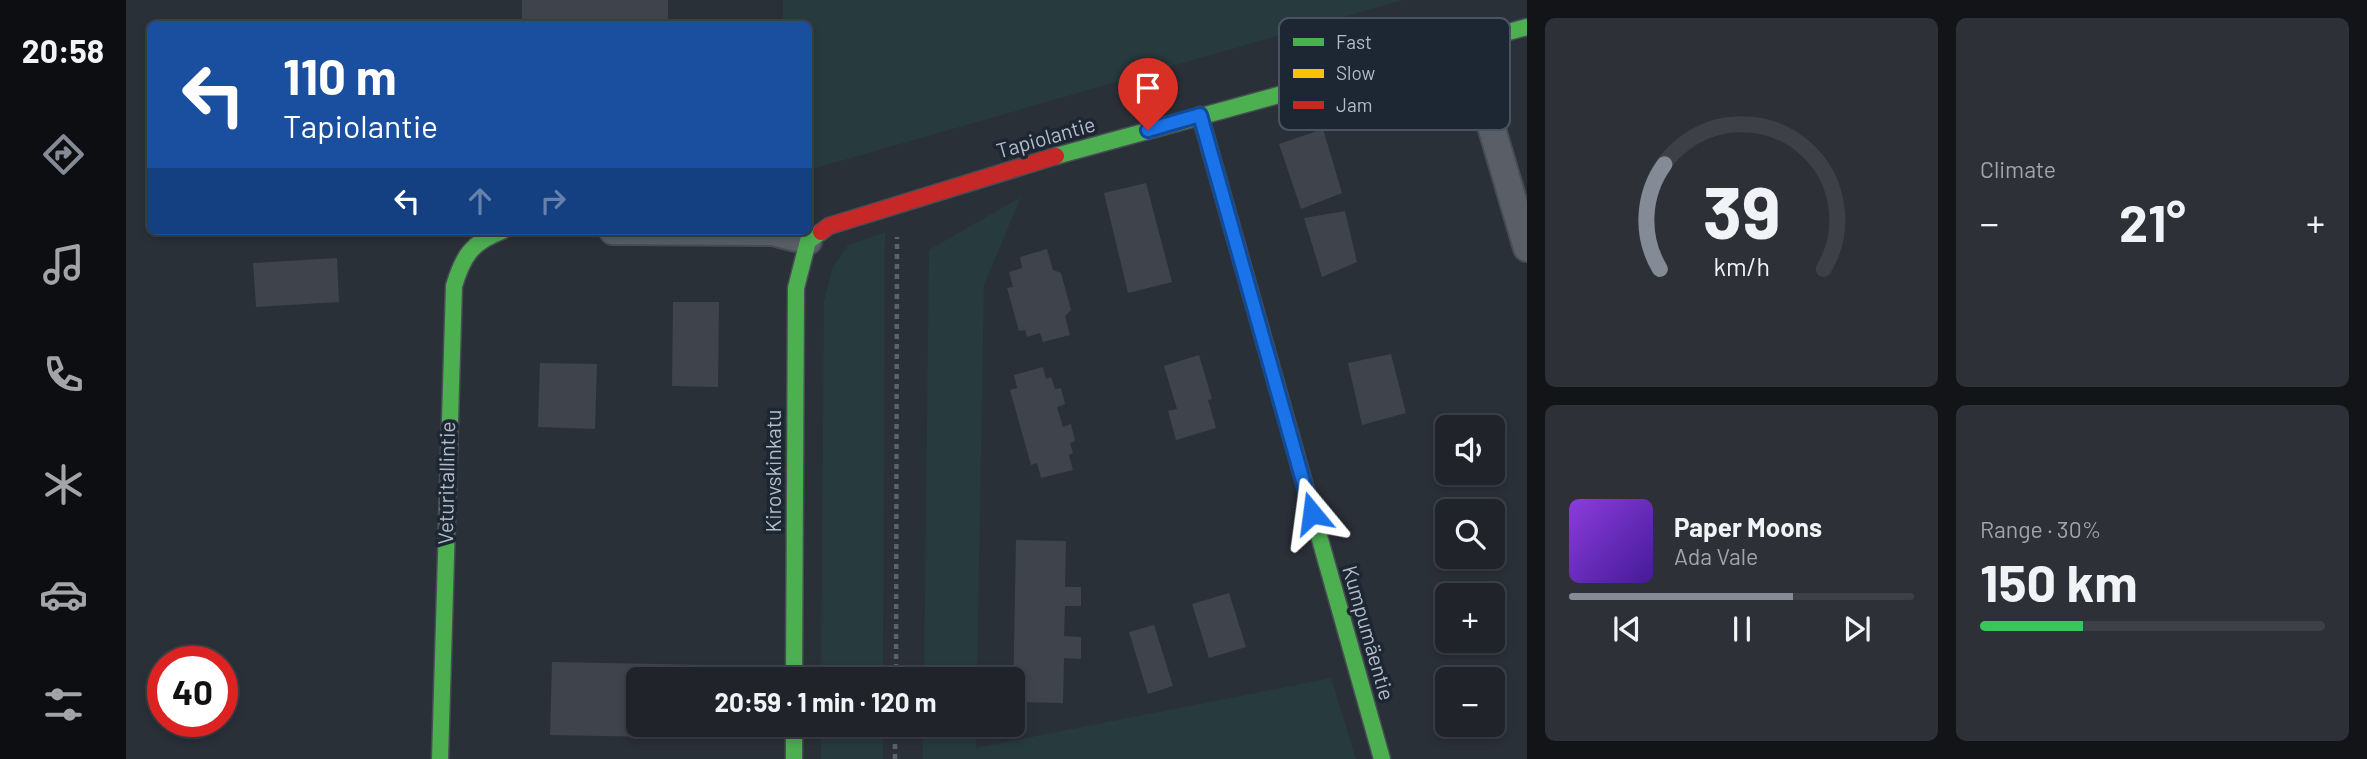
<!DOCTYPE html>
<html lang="en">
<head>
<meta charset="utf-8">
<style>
  :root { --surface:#20242a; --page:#2d3036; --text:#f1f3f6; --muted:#a2a4a8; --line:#3d4147; --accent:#848b96 }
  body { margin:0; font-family:Barlow,sans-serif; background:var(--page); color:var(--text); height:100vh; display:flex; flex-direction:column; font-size:26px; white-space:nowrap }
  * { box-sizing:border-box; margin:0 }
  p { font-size:23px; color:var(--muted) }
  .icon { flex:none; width:38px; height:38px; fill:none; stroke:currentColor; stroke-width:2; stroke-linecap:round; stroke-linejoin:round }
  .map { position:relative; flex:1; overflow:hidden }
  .sheet { display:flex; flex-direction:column; gap:18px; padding:18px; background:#121417; width:840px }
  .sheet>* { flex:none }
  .hud { position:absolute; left:21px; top:21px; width:665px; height:214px; border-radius:10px; box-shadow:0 4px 10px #0003,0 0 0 2px var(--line); background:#1a4fa0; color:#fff; overflow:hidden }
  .buttons { position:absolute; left:1309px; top:415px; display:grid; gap:14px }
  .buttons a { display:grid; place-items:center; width:70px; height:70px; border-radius:10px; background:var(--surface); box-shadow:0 4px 10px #0003,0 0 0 2px var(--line); font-size:35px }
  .speed { position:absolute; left:21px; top:646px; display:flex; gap:14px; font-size:35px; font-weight:700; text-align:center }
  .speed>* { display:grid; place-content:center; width:91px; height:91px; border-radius:50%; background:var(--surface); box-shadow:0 4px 10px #0003,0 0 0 2px var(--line); line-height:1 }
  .speed .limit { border:10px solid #d22; background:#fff; color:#111 }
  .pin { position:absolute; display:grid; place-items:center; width:60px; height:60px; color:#fff; margin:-72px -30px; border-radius:50% 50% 50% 0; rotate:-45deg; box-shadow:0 0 7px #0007 }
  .pin .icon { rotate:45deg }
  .me { position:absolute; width:77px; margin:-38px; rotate:344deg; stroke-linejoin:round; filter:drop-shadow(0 0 5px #0008) }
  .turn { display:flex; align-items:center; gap:24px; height:147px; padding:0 21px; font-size:32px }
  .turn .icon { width:91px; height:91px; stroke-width:2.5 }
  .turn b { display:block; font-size:49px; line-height:60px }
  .lanes { display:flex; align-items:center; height:66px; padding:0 21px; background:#0003; justify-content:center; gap:35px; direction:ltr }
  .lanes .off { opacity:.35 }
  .big { font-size:52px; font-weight:700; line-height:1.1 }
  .sheet .tile { flex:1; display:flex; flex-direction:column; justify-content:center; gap:10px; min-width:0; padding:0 24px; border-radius:10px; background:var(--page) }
  .sheet .dial { align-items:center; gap:0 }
  .dial svg { height:182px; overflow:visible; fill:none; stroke:var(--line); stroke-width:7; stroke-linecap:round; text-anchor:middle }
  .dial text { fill:var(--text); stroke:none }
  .song { display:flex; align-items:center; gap:21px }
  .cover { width:84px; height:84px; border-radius:10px; background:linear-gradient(135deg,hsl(270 70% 55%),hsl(260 70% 35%)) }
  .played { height:7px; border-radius:4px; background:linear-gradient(90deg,var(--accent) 65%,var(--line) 65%) }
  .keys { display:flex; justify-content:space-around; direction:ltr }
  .heat { display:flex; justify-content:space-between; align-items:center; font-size:38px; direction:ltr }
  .charge { height:10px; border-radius:5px; background:linear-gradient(90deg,#34c759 30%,var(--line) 0) }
  .sheet .tiles { flex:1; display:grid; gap:18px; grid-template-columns:repeat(2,1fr) }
  .trip { position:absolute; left:500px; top:667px; width:399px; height:70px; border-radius:10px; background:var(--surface); box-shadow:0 4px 10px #0003,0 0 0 2px var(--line); font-weight:700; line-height:70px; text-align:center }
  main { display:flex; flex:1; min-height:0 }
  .tabs { display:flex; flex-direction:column; width:126px; justify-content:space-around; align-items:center; background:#0d0e11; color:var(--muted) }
  .tabs .icon { width:49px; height:49px }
  .tabs .active { color:var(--accent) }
  .tabs b { font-size:32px; color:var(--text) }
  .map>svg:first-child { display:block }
</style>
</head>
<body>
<main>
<nav class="tabs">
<b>20:58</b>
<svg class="icon active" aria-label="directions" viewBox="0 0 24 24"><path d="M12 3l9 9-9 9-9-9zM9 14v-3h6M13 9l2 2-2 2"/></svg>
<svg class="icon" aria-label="music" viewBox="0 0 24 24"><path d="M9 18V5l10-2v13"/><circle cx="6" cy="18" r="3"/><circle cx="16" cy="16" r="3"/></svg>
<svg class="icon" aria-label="phone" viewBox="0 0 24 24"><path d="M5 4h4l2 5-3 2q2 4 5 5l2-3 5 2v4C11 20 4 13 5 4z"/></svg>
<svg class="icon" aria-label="climate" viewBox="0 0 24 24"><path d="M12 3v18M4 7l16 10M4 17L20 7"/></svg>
<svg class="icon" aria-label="car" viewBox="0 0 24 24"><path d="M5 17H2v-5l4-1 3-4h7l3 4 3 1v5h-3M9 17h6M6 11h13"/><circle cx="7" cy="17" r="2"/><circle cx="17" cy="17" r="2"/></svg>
<svg class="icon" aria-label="filters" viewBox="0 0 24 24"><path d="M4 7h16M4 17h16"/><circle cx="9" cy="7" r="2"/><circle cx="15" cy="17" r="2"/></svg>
</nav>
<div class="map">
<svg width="1401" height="759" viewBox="0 0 1401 759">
  <rect width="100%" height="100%" fill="#2a3038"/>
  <path fill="#273a3e" d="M 657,0 L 1277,0 L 683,170 L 682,24 L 657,24 Z
    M 895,197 L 858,285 L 851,679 L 798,679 L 803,250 Z
    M 759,232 L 757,679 L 695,679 L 698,300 L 707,267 L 722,245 Z
    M 1205,678 L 1230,759 L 797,759 L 797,725 L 850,725 L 850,748 Z
    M 695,725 L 757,725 L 757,759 L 695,759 Z"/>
  <path fill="#3f444c" d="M 396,0 L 542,0 L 542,24 L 396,24 Z
    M 1197,129 L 1216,193 L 1175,209 L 1153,144 Z
    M 1020,183 L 1046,282 L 1002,293 L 978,193 Z
    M 1219,211 L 1231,262 L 1196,277 L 1178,218 Z
    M 921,249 L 927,270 L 935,273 L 945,310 L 939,316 L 944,335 L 917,342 L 914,333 L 901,337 L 899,330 L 893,331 L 881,288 L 887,287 L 883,272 L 896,268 L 894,257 Z
    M 211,258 L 213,302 L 130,307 L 127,263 Z
    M 547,302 L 593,302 L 592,387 L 546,386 Z
    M 1265,354 L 1280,413 L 1236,425 L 1222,363 Z
    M 1073,355 L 1086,399 L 1082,400 L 1090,428 L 1050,440 L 1042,411 L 1051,409 L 1038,366 Z
    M 414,363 L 471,364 L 469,429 L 412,427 Z
    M 917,367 L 920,379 L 925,377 L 929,389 L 935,388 L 939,404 L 931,407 L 937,427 L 945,424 L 949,441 L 944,443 L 947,453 L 943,455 L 947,470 L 915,478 L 911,463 L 905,465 L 884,390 L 891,388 L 888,375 Z
    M 890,540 L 940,541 L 939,587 L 955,587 L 955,606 L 939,606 L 938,636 L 955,637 L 955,659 L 938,658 L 937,703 L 887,702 Z
    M 1103,593 L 1120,647 L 1083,658 L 1066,604 Z
    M 1028,625 L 1047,686 L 1022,694 L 1003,632 Z
    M 426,662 L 585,665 L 585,679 L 513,679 L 513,724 L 584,724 L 584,738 L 424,735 Z"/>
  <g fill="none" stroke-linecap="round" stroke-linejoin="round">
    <g stroke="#484c55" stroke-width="30">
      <path id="street" d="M 1341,44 L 1401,248
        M 487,231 L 646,232 L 682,241"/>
    </g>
    <g stroke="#484c55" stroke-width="19">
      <path id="fast" d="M 930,156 L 1401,27
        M 1140,348 L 1256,759
        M 668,679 L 670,288 L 682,241 L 695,232
        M 668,724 L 668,759
        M 314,759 L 328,286 C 337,256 346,242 376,231"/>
    </g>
    <g stroke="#484c55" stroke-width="19">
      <path id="slow" d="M 1074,115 L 1140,348"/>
    </g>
    <g stroke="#484c55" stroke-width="19">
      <path id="jam" d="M 695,232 L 703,226 L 930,156"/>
    </g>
    <path stroke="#5c6268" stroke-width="4.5" stroke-dasharray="5 5" stroke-linecap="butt" d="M 770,679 L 771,237
      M 769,759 L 769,724"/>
    <use href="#street" stroke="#5a5e66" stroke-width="26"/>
    <use href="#fast" stroke="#4caf50" stroke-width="16"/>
    <use href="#slow" stroke="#ffc107" stroke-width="16"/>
    <use href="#jam" stroke="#c62828" stroke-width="16"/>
  </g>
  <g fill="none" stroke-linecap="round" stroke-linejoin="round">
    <g stroke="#114b97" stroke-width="18">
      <path id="route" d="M 1022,130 L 1074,115 L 1186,513"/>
    </g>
    <use href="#route" stroke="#1a73e8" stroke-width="12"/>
  </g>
  <g text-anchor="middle" stroke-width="7" stroke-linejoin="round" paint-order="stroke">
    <g font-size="21" fill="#b4bcc9" stroke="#1d2633">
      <text transform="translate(920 138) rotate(-16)" y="7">Tapiolantie</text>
      <text transform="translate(648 471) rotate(-90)" y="7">Kirovskinkatu</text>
      <text transform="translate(321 483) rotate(-89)" y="7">Veturitallintie</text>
      <text transform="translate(1242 633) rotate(74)" y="7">Kumpumäentie</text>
    </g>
  </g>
  <rect x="1153" y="18" width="231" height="112" rx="10" fill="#1d2633" stroke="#4a5360" stroke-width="2"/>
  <rect x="1167" y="38" width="31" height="8" fill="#4caf50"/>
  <rect x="1167" y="69" width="31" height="9" fill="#ffc107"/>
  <rect x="1167" y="101" width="31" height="8" fill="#c62828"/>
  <g font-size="19" fill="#b4bcc9">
    <text x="1210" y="49">Fast</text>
    <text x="1210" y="80">Slow</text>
    <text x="1210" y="112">Jam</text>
  </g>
</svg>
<div class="buttons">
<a><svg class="icon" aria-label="sound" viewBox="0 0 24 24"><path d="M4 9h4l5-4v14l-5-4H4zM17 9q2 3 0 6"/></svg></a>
<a><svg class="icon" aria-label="search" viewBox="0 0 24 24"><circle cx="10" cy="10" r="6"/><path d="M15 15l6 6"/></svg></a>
<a>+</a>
<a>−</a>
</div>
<div class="speed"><div class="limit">40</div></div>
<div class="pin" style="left:1022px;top:130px;background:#d93025"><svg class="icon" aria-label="arrive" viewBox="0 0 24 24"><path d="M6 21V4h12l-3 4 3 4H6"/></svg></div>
<svg class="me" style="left:1186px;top:513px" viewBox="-20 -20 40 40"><path d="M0-17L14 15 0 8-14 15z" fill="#1a73e8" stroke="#fff" stroke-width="4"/></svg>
<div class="trip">20:59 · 1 min · 120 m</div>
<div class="hud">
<div class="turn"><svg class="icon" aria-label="left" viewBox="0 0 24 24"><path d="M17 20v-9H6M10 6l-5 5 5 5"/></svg><div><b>110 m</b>Tapiolantie</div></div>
<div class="lanes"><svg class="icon" aria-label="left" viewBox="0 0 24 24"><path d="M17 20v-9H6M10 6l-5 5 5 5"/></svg><svg class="icon off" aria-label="ahead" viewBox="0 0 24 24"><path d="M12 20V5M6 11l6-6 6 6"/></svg><svg class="icon off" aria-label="right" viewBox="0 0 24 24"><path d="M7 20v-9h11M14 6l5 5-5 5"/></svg></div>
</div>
</div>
<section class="sheet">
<div class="tiles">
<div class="tile dial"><svg viewBox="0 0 100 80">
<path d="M14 69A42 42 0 1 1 86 69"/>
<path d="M14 69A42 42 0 0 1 16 23" stroke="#848b96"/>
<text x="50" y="56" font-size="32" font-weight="700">39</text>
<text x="50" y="72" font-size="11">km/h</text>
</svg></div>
<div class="tile"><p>Climate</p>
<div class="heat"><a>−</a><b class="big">21°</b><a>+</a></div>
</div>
<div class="tile">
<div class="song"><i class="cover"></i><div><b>Paper Moons</b><p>Ada Vale</p></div></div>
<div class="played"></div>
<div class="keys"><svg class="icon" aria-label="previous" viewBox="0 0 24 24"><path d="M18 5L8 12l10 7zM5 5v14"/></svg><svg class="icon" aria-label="pause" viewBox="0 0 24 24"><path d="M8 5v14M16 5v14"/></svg><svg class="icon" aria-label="next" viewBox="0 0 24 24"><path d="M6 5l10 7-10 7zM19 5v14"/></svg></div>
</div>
<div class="tile"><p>Range · 30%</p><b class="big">150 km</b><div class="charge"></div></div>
</div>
</section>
</main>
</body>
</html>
